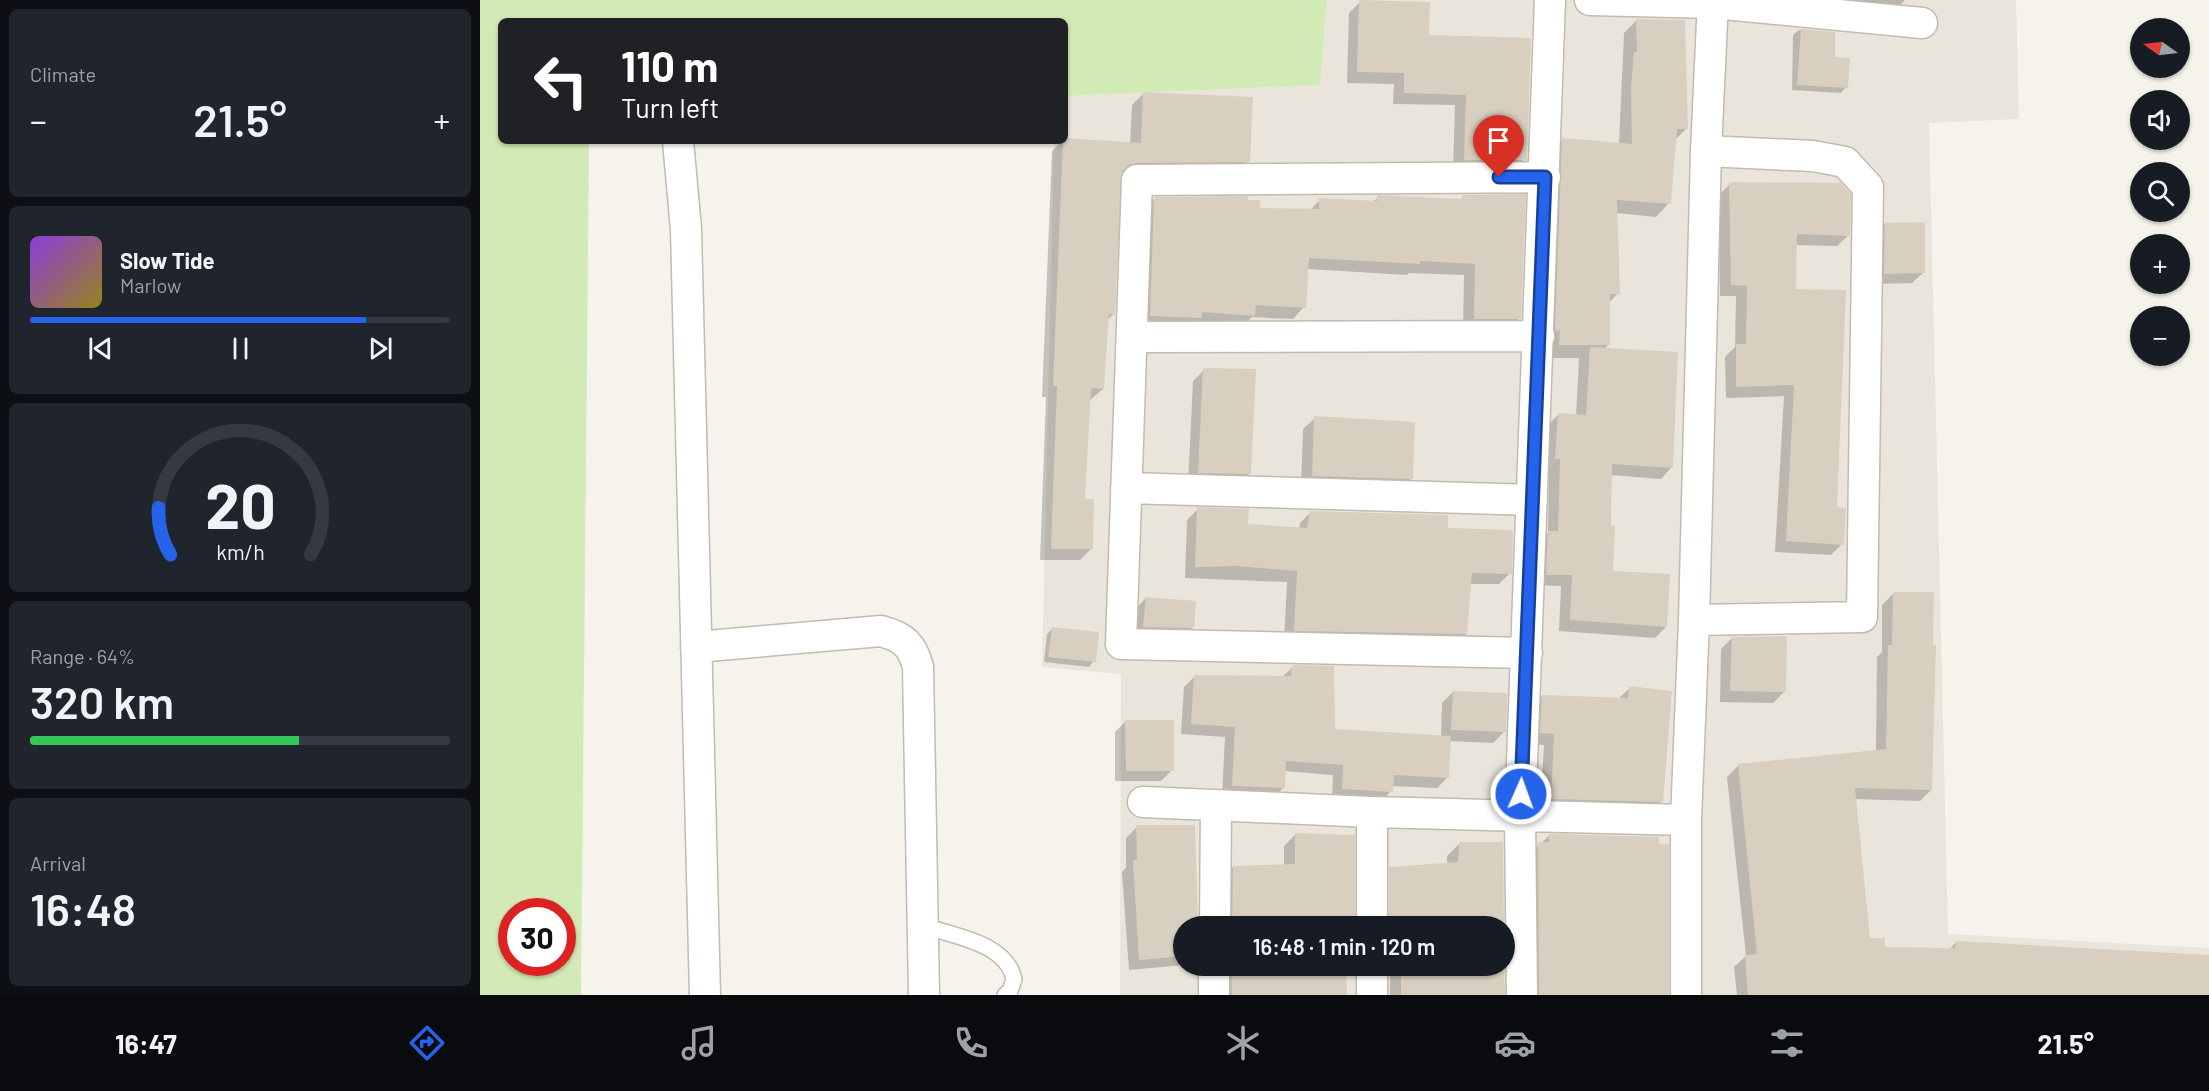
<!DOCTYPE html>
<html lang="en">
<head>
<meta charset="utf-8">
<style>
  :root { --surface:#171b24; --page:#20242c; --text:#f1f3f6; --muted:#9ea1a6; --line:#363941; --accent:#2563eb }
  body { margin:0; font-family:Barlow,sans-serif; background:var(--page); color:var(--text); height:100vh; display:flex; flex-direction:column; font-size:22px; white-space:nowrap }
  * { box-sizing:border-box; margin:0 }
  p { font-size:20px; color:var(--muted) }
  .icon { flex:none; width:33px; height:33px; fill:none; stroke:currentColor; stroke-width:2; stroke-linecap:round; stroke-linejoin:round }
  .map { position:relative; flex:1; overflow:hidden }
  .details { display:flex; flex-direction:column; gap:9px; padding:9px; background:#0d0f14; width:480px }
  .details>* { flex:none }
  .guide { position:absolute; left:18px; top:18px; width:570px; height:126px; border-radius:9px; box-shadow:0 2px 4px #0004; background:#202124; color:#fff; overflow:hidden }
  .needle { width:39px; rotate:284deg }
  .buttons { position:absolute; left:1650px; top:18px; display:grid; gap:12px }
  .buttons a { display:grid; place-items:center; width:60px; height:60px; border-radius:50%; background:var(--surface); box-shadow:0 2px 4px #0004; font-size:30px }
  .speed { position:absolute; left:18px; top:898px; display:flex; gap:12px; font-size:30px; font-weight:700; text-align:center }
  .speed>* { display:grid; place-content:center; width:78px; height:78px; border-radius:50%; background:var(--surface); box-shadow:0 2px 4px #0004; line-height:1 }
  .speed .limit { border:9px solid #d22; background:#fff; color:#111 }
  .pin { position:absolute; display:grid; place-items:center; width:51px; height:51px; color:#fff; margin:-62px -26px; border-radius:50% 50% 50% 0; rotate:-45deg; box-shadow:0 0 6px #0007 }
  .pin .icon { rotate:45deg }
  .me { position:absolute; width:66px; margin:-33px; rotate:2deg; stroke-linejoin:round; filter:drop-shadow(0 0 4px #0008) }
  .turn { display:flex; align-items:center; gap:21px; height:126px; padding:0 24px; font-size:27px }
  .turn .icon { width:78px; height:78px; stroke-width:2.5 }
  .turn b { display:block; font-size:42px; line-height:51px }
  .big { font-size:45px; font-weight:600; line-height:1.1 }
  .details .card { flex:1; display:flex; flex-direction:column; justify-content:center; gap:9px; min-width:0; padding:0 21px; border-radius:9px; background:var(--page) }
  .details .dial { align-items:center; gap:0 }
  .dial svg { height:156px; overflow:visible; fill:none; stroke:var(--line); stroke-width:7; stroke-linecap:round; text-anchor:middle }
  .dial text { fill:var(--text); stroke:none }
  .song { display:flex; align-items:center; gap:18px }
  .cover { width:72px; height:72px; border-radius:9px; background:linear-gradient(135deg,hsl(270 70% 55%),hsl(50 70% 35%)) }
  .played { height:6px; border-radius:3px; background:linear-gradient(90deg,var(--accent) 80%,var(--line) 80%) }
  .keys { display:flex; justify-content:space-around; direction:ltr }
  .heat { display:flex; justify-content:space-between; align-items:center; font-size:33px; direction:ltr }
  .charge { height:9px; border-radius:4px; background:linear-gradient(90deg,#34c759 64%,var(--line) 0) }
  .trip { position:absolute; left:693px; top:916px; width:342px; height:60px; border-radius:30px; background:var(--surface); box-shadow:0 2px 4px #0004; font-weight:600; line-height:60px; text-align:center }
  .tabs { display:flex; height:96px; justify-content:space-around; align-items:center; background:#090b0e; color:var(--muted) }
  .tabs .icon { width:42px; height:42px }
  .tabs .current { color:var(--accent) }
  .tabs b { font-size:27px; color:var(--text) }
  main { display:flex; flex:1; min-height:0 }
  .map>svg:first-child { display:block }
</style>
</head>
<body>
<main>
<section class="details">
<div class="card"><p>Climate</p>
<div class="heat"><a>−</a><b class="big">21.5°</b><a>+</a></div>
</div>
<div class="card">
<div class="song"><i class="cover"></i><div><b>Slow Tide</b><p>Marlow</p></div></div>
<div class="played"></div>
<div class="keys"><svg class="icon" aria-label="previous" viewBox="0 0 24 24"><path d="M18 5L8 12l10 7zM5 5v14"/></svg><svg class="icon" aria-label="pause" viewBox="0 0 24 24"><path d="M8 5v14M16 5v14"/></svg><svg class="icon" aria-label="next" viewBox="0 0 24 24"><path d="M6 5l10 7-10 7zM19 5v14"/></svg></div>
</div>
<div class="card dial"><svg viewBox="0 0 100 80">
<path d="M14 69A42 42 0 1 1 86 69"/>
<path d="M14 69A42 42 0 0 1 8 45" stroke="#2563eb"/>
<text x="50" y="56" font-size="32" font-weight="700">20</text>
<text x="50" y="72" font-size="11">km/h</text>
</svg></div>
<div class="card"><p>Range · 64%</p><b class="big">320 km</b><div class="charge"></div></div>
<div class="card"><p>Arrival</p><b class="big">16:48</b></div>
</section>
<div class="map">
<svg width="1729" height="995" viewBox="0 0 1729 995">
  <rect width="100%" height="100%" fill="#f6f3ec"/>
  <path fill="#eae5da" fill-rule="evenodd" d="M 847,0 L 1536,0 L 1539,119 L 1449,123 L 1468,934 L 1729,948 L 1729,995 L 640,995 L 641,674 L 562,667 L 574,141 L 585,141 L 585,96 L 840,85 ZM 704,927 L 1024,927 L 1024,966 L 704,966 Z"/>
  <path fill="#d2eab5" fill-rule="evenodd" d="M 0,0 L 847,0 L 840,85 L 585,96 L 585,21 L 21,21 L 21,141 L 109,141 L 101,995 L 0,995 ZM 32,912 L 82,912 L 82,963 L 32,963 Z"/>
  <path fill="#0003" d="M 1309,0 L 1425,0 L 1415,12 Z
    M 880,2 L 947,37 L 1045,159 L 1034,171 L 973,171 L 975,105 L 913,104 L 914,84 L 867,83 L 869,13 Z
    M 1157,20 L 1207,128 L 1195,140 L 1189,203 L 1176,217 L 1136,213 L 1138,293 L 1129,303 L 1129,344 L 1124,349 L 1192,467 L 1181,479 L 1130,475 L 1131,572 L 1186,627 L 1175,638 L 1079,631 L 1081,586 L 1056,585 L 1057,544 L 1068,533 L 1069,470 L 1065,470 L 1067,426 L 1078,415 L 1096,416 L 1099,358 L 1067,358 L 1070,153 L 1083,140 L 1139,144 L 1144,33 Z
    M 1319,30 L 1353,33 L 1353,58 L 1366,87 L 1361,93 L 1312,90 L 1313,35 Z
    M 664,93 L 768,161 L 756,173 L 640,175 L 634,314 L 627,320 L 623,389 L 609,401 L 604,500 L 612,548 L 600,560 L 560,560 L 566,397 L 562,397 L 572,151 L 582,141 L 650,144 L 652,105 Z
    M 1250,184 L 1369,235 L 1357,246 L 1315,245 L 1315,291 L 1362,544 L 1351,555 L 1295,552 L 1304,396 L 1246,398 L 1245,357 L 1255,347 L 1256,296 L 1240,296 L 1239,195 Z
    M 983,196 L 1040,318 L 1028,330 L 983,330 L 984,275 L 929,273 L 927,275 L 827,269 L 824,307 L 813,319 L 772,317 L 762,327 L 658,327 L 662,210 L 674,199 L 767,201 L 778,209 L 830,210 L 840,200 L 893,202 L 898,197 L 980,200 Z
    M 1405,224 L 1444,272 L 1432,283 L 1393,284 L 1394,235 Z
    M 724,370 L 769,474 L 758,485 L 708,484 L 713,381 Z
    M 835,418 L 931,479 L 920,490 L 821,487 L 823,429 Z
    M 718,509 L 766,525 L 819,529 L 820,523 L 831,512 L 966,530 L 1030,573 L 1019,584 L 990,584 L 986,634 L 975,645 L 804,641 L 807,582 L 705,578 L 707,520 Z
    M 1413,594 L 1451,790 L 1440,801 L 1374,799 L 1389,939 L 1403,949 L 1469,950 L 1476,942 L 1729,957 L 1729,995 L 1257,995 L 1254,967 L 1266,956 L 1247,777 L 1258,766 L 1396,751 L 1397,657 L 1402,652 L 1402,605 Z
    M 666,598 L 712,628 L 701,639 L 653,638 L 655,610 Z
    M 572,629 L 614,661 L 609,667 L 564,662 L 567,634 Z
    M 1252,638 L 1304,692 L 1293,703 L 1240,702 L 1241,649 Z
    M 813,667 L 853,730 L 961,737 L 962,703 L 973,692 L 1024,732 L 1013,743 L 970,741 L 967,778 L 957,788 L 912,786 L 911,791 L 901,802 L 852,799 L 853,775 L 804,771 L 803,788 L 793,798 L 742,797 L 745,737 L 701,734 L 704,687 L 715,676 L 801,678 Z
    M 1150,688 L 1181,801 L 1170,813 L 1060,810 L 1064,745 L 1050,744 L 1051,707 L 1062,696 L 1138,699 Z
    M 646,721 L 692,770 L 681,781 L 635,781 L 635,732 Z
    M 657,827 L 716,927 L 704,927 L 704,965 L 649,970 L 642,872 L 646,868 L 646,838 Z
    M 815,835 L 868,927 L 742,927 L 742,878 L 753,867 L 804,866 L 804,846 Z
    M 1070,835 L 1187,995 L 1048,995 L 1046,856 Z
    M 979,844 L 1022,927 L 909,927 L 967,865 L 967,856 Z
    M 738,966 L 866,966 L 865,995 L 740,995 Z
    M 910,966 L 1023,966 L 1023,995 L 910,995 Z"/>
  <path fill="#d8cfc1" d="M 879,0 L 950,2 L 949,35 L 1051,38 L 1047,160 L 984,160 L 986,95 L 924,93 L 924,73 L 877,72 Z
    M 1156,19 L 1205,20 L 1208,129 L 1197,129 L 1191,204 L 1137,200 L 1140,294 L 1130,294 L 1130,345 L 1079,345 L 1080,331 L 1075,330 L 1082,138 L 1152,144 L 1151,88 L 1154,52 L 1157,52 Z
    M 1321,29 L 1355,32 L 1355,57 L 1370,58 L 1368,88 L 1317,85 Z
    M 663,92 L 773,97 L 770,162 L 657,163 L 648,165 L 642,172 L 635,315 L 629,314 L 624,389 L 611,388 L 605,499 L 614,499 L 613,549 L 571,549 L 577,386 L 573,386 L 583,141 L 585,138 L 661,143 Z
    M 1249,182 L 1361,183 L 1371,194 L 1370,236 L 1317,234 L 1316,289 L 1366,290 L 1357,507 L 1366,508 L 1364,545 L 1306,541 L 1314,385 L 1256,387 L 1256,344 L 1266,344 L 1267,286 L 1251,285 Z
    M 1046,194 L 1041,319 L 994,319 L 995,264 L 940,261 L 940,264 L 829,258 L 826,308 L 776,305 L 775,316 L 722,312 L 722,318 L 670,316 L 674,197 L 768,196 L 768,200 L 780,200 L 780,208 L 839,209 L 839,198 L 897,201 L 897,195 L 982,199 L 982,195 Z
    M 1445,222 L 1445,273 L 1404,274 L 1405,223 Z
    M 1110,347 L 1198,352 L 1193,468 L 1132,464 L 1131,526 L 1135,526 L 1133,571 L 1190,574 L 1187,627 L 1090,620 L 1092,575 L 1066,575 L 1068,531 L 1078,531 L 1080,459 L 1075,459 L 1078,413 L 1106,415 Z
    M 723,368 L 776,369 L 771,474 L 718,473 Z
    M 834,416 L 935,422 L 933,479 L 832,476 Z
    M 717,507 L 769,509 L 768,524 L 827,528 L 830,511 L 968,515 L 968,528 L 1033,530 L 1032,574 L 992,573 L 987,634 L 814,631 L 817,571 L 757,566 L 715,567 Z
    M 1413,592 L 1454,592 L 1453,645 L 1456,645 L 1452,790 L 1375,788 L 1390,938 L 1405,938 L 1405,947 L 1475,948 L 1476,941 L 1729,955 L 1729,995 L 1268,995 L 1265,955 L 1277,954 L 1258,764 L 1406,749 L 1408,645 L 1412,645 Z
    M 666,597 L 716,601 L 714,628 L 663,627 Z
    M 572,627 L 619,632 L 616,662 L 568,657 Z
    M 1307,636 L 1306,692 L 1250,691 L 1252,637 Z
    M 812,665 L 854,666 L 855,729 L 971,736 L 969,778 L 914,775 L 913,792 L 862,789 L 863,765 L 806,761 L 805,788 L 752,786 L 755,727 L 711,724 L 714,675 L 811,676 Z
    M 1149,686 L 1192,691 L 1183,802 L 1071,799 L 1074,734 L 1060,733 L 1062,695 L 1148,698 Z
    M 973,691 L 1027,693 L 1026,732 L 971,730 Z
    M 645,720 L 694,720 L 694,771 L 646,771 Z
    M 656,825 L 715,825 L 718,927 L 704,927 L 704,956 L 659,960 L 653,860 L 657,860 Z
    M 815,833 L 875,835 L 875,927 L 752,927 L 753,866 L 815,864 Z
    M 1069,834 L 1179,837 L 1179,844 L 1189,844 L 1189,995 L 1059,995 L 1058,842 L 1069,842 Z
    M 979,842 L 1023,842 L 1024,927 L 909,927 L 909,867 L 978,862 Z
    M 866,966 L 867,995 L 752,995 L 751,966 Z
    M 921,966 L 1024,966 L 1025,995 L 921,995 Z"/>
  <g fill="none" stroke-linecap="round" stroke-linejoin="round">
    <g stroke="#c2bbae" stroke-width="18">
      <path id="lane" d="M 441,925 C 472,936 526,942 534,979 L 530,991 L 525,995"/>
    </g>
    <g stroke="#c2bbae" stroke-width="33">
      <path id="street" d="M 1110,0 L 1233,3 L 1442,23
        M 198,141 L 206,229 L 225,995
        M 653,337 L 1059,336
        M 646,488 L 1052,500
        M 1214,620 L 1382,617 L 1388,187 L 1365,162 L 1333,156 L 1226,151
        M 216,647 L 401,631 C 423,637 432,644 438,667 L 444,995
        M 1047,653 L 641,644 L 657,180 L 1065,177
        M 663,802 L 892,812 L 1206,820
        M 735,927 L 736,806
        M 892,927 L 892,812
        M 734,995 L 734,966
        M 892,995 L 892,966
        M 1042,995 L 1040,817 L 1070,0
        M 1206,995 L 1206,820 L 1214,620 L 1226,151 L 1233,0"/>
    </g>
    <use href="#lane" stroke="#fff" stroke-width="15"/>
    <use href="#street" stroke="#fff" stroke-width="30"/>
  </g>
  <g fill="none" stroke-linecap="round" stroke-linejoin="round">
    <g stroke="#184099" stroke-width="15">
      <path id="route" d="M 1019,177 L 1065,177 L 1041,794"/>
    </g>
    <use href="#route" stroke="#2563eb" stroke-width="10"/>
  </g>
</svg>
<div class="buttons">
<a><svg class="needle" viewBox="-14 -14 28 28"><path d="M0-13l5 13h-10z" fill="#e53935"/><path d="M0 13l5-13h-10z" fill="#9ea1a6"/></svg></a>
<a><svg class="icon" aria-label="sound" viewBox="0 0 24 24"><path d="M4 9h4l5-4v14l-5-4H4zM17 9q2 3 0 6"/></svg></a>
<a><svg class="icon" aria-label="search" viewBox="0 0 24 24"><circle cx="10" cy="10" r="6"/><path d="M15 15l6 6"/></svg></a>
<a>+</a>
<a>−</a>
</div>
<div class="speed"><div class="limit">30</div></div>
<div class="pin" style="left:1019px;top:177px;background:#d93025"><svg class="icon" aria-label="arrive" viewBox="0 0 24 24"><path d="M6 21V4h12l-3 4 3 4H6"/></svg></div>
<svg class="me" style="left:1041px;top:794px" viewBox="-20 -20 40 40"><circle r="17" fill="#2563eb" stroke="#fff" stroke-width="3"/><path d="M0-11L8 9 0 5-8 9z" fill="#fff"/></svg>
<div class="trip">16:48 · 1 min · 120 m</div>
<div class="guide">
<div class="turn"><svg class="icon" aria-label="left" viewBox="0 0 24 24"><path d="M17 20v-9H6M10 6l-5 5 5 5"/></svg><div><b>110 m</b>Turn left</div></div>
</div>
</div>
</main>
<nav class="tabs">
<b>16:47</b>
<svg class="icon current" aria-label="directions" viewBox="0 0 24 24"><path d="M12 3l9 9-9 9-9-9zM9 14v-3h6M13 9l2 2-2 2"/></svg>
<svg class="icon" aria-label="music" viewBox="0 0 24 24"><path d="M9 18V5l10-2v13"/><circle cx="6" cy="18" r="3"/><circle cx="16" cy="16" r="3"/></svg>
<svg class="icon" aria-label="phone" viewBox="0 0 24 24"><path d="M5 4h4l2 5-3 2q2 4 5 5l2-3 5 2v4C11 20 4 13 5 4z"/></svg>
<svg class="icon" aria-label="climate" viewBox="0 0 24 24"><path d="M12 3v18M4 7l16 10M4 17L20 7"/></svg>
<svg class="icon" aria-label="car" viewBox="0 0 24 24"><path d="M5 17H2v-5l4-1 3-4h7l3 4 3 1v5h-3M9 17h6M6 11h13"/><circle cx="7" cy="17" r="2"/><circle cx="17" cy="17" r="2"/></svg>
<svg class="icon" aria-label="filters" viewBox="0 0 24 24"><path d="M4 7h16M4 17h16"/><circle cx="9" cy="7" r="2"/><circle cx="15" cy="17" r="2"/></svg>
<b>21.5°</b>
</nav>
</body>
</html>
